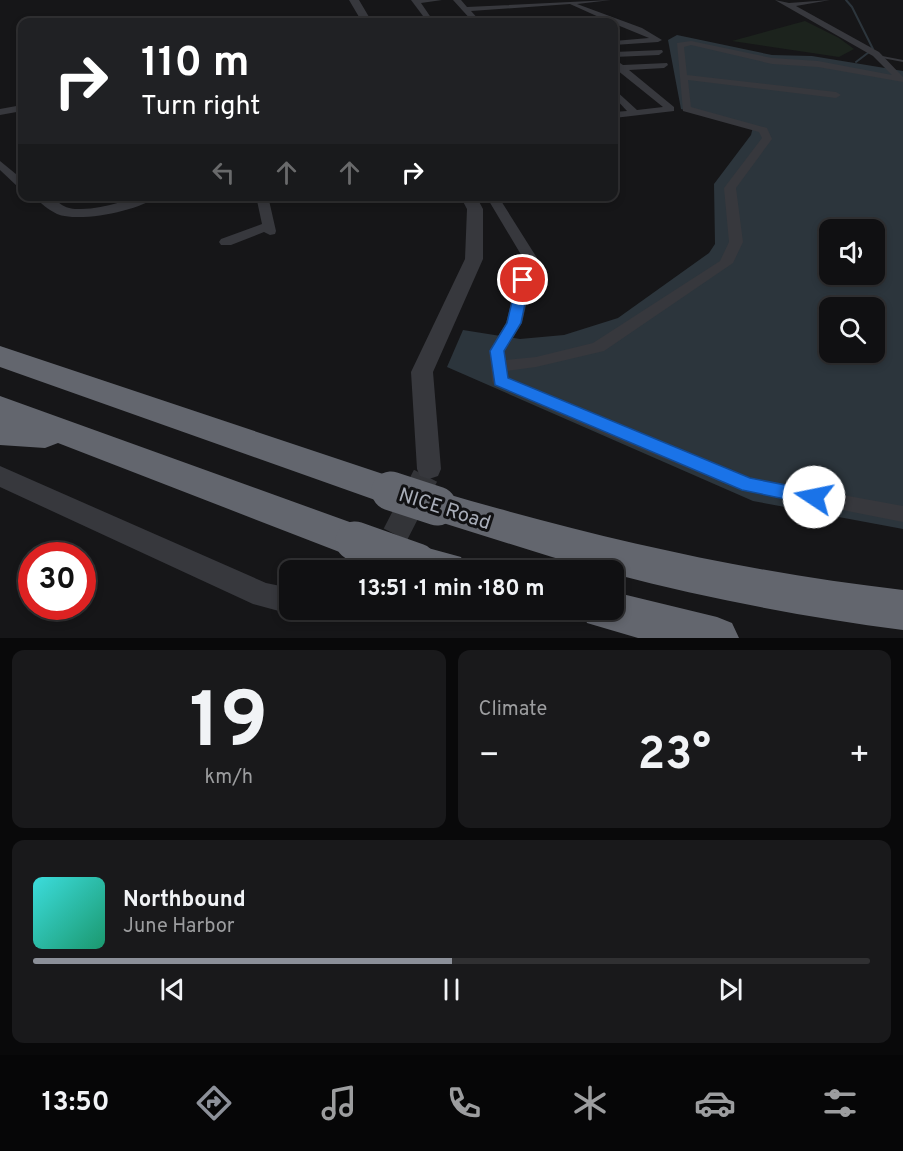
<!DOCTYPE html>
<html lang="en">
<head>
<meta charset="utf-8">
<style>
  :root { --surface:#101012; --page:#19191b; --text:#f1f3f6; --muted:#9c9d9f; --line:#303032; --accent:#8c9099 }
  body { margin:0; font-family:Overpass,sans-serif; background:var(--page); color:var(--text); height:100vh; display:flex; flex-direction:column; font-size:22px; white-space:nowrap }
  * { box-sizing:border-box; margin:0 }
  p { font-size:20px; color:var(--muted) }
  .icon { flex:none; width:33px; height:33px; fill:none; stroke:currentColor; stroke-width:2; stroke-linecap:round; stroke-linejoin:round }
  .map { position:relative; height:638px; overflow:hidden }
  .drawer { display:flex; flex-direction:column; gap:12px; padding:12px; background:#09090a; flex:1 }
  .drawer>* { flex:none }
  .hud { position:absolute; left:18px; top:18px; width:600px; height:183px; border-radius:12px; box-shadow:0 3px 9px #0003,0 0 0 2px var(--line); background:#202124; color:#fff; overflow:hidden }
  .tools { position:absolute; left:819px; top:219px; display:grid; gap:12px }
  .tools a { display:grid; place-items:center; width:66px; height:66px; border-radius:12px; background:var(--surface); box-shadow:0 3px 9px #0003,0 0 0 2px var(--line); font-size:30px }
  .speed { position:absolute; left:18px; top:542px; display:flex; gap:12px; font-size:30px; font-weight:700; text-align:center }
  .speed>* { display:grid; place-content:center; width:78px; height:78px; border-radius:50%; background:var(--surface); box-shadow:0 3px 9px #0003,0 0 0 2px var(--line); line-height:1 }
  .speed .limit { border:9px solid #d22; background:#fff; color:#111 }
  .pin { position:absolute; display:grid; place-items:center; width:51px; height:51px; color:#fff; margin:-26px; border:3px solid #fff; border-radius:50%; box-shadow:0 2px 6px #0007 }
  .me { position:absolute; width:66px; margin:-33px; rotate:281deg; stroke-linejoin:round; filter:drop-shadow(0 0 4px #0008) }
  .turn { display:flex; align-items:center; gap:21px; height:126px; padding:0 24px; font-size:27px }
  .turn .icon { width:78px; height:78px; stroke-width:2.5 }
  .turn b { display:block; font-size:42px; line-height:51px }
  .lanes { display:flex; align-items:center; height:57px; padding:0 24px; background:#0003; justify-content:center; gap:30px; direction:ltr }
  .lanes .off { opacity:.35 }
  .big { font-size:45px; font-weight:700; line-height:1.1 }
  .drawer .card { flex:1; display:flex; flex-direction:column; justify-content:center; gap:9px; min-width:0; padding:0 21px; border-radius:12px; background:var(--page) }
  .drawer .dial { align-items:center; gap:0 }
  .dial b { font-size:78px; line-height:1 }
  .song { display:flex; align-items:center; gap:18px }
  .cover { width:72px; height:72px; border-radius:9px; background:linear-gradient(135deg,hsl(180 70% 55%),hsl(160 70% 35%)) }
  .played { height:6px; border-radius:3px; background:linear-gradient(90deg,var(--accent) 50%,var(--line) 50%) }
  .keys { display:flex; justify-content:space-around; direction:ltr }
  .heat { display:flex; justify-content:space-between; align-items:center; font-size:33px; direction:ltr }
  .drawer .tiles { flex:1; display:grid; gap:12px; grid-template-columns:1fr 1fr }
  .card:last-child { grid-column:span 2 }
  .trip { position:absolute; left:279px; top:560px; width:345px; height:60px; border-radius:12px; background:var(--surface); box-shadow:0 3px 9px #0003,0 0 0 2px var(--line); font-weight:700; line-height:60px; text-align:center }
  .dock { display:flex; height:96px; justify-content:space-around; align-items:center; background:#060607; color:var(--muted) }
  .dock .icon { width:42px; height:42px }
  .dock .active { color:var(--accent) }
  .dock b { font-size:27px; color:var(--text) }
  .map>svg:first-child { display:block }
</style>
</head>
<body>
<div class="map">
<svg width="903" height="638" viewBox="0 0 903 638">
  <rect width="100%" height="100%" fill="#161618"/>
  <path fill="#1c231d" d="M 805,21 L 839,38 L 854,49 L 839,57 L 732,41 Z"/>
  <path fill="#2c353c" fill-rule="evenodd" d="M 677,35 L 772,55 L 812,56 L 903,71 L 903,529 L 753,501 L 447,367 L 463,330 L 520,339 L 564,335 L 618,318 L 709,253 L 715,244 L 714,184 L 751,135 L 753,127 L 681,109 L 668,40 ZM 830,230 L 874,230 L 874,274 L 830,274 ZM 830,308 L 874,308 L 874,352 L 830,352 Z"/>
  <g fill="none" stroke-linecap="round" stroke-linejoin="round">
    <path stroke="#2c353c" stroke-width="2" d="M 846,0 L 852,7 L 873,49 L 856,62"/>
    <path stroke="#333438" stroke-width="26" stroke-dasharray="26 14" stroke-linecap="butt" d="M 377,570 L 429,469"/>
    <path fill="#37383d" fill-rule="evenodd" d="M 877,55 L 903,60 L 903,62 L 877,57 Z"/>
    <path fill="#37383d" fill-rule="evenodd" d="M 411,0 L 442,0 L 421,3 L 434,22 L 426,20 L 377,22 L 423,16 Z
      M 453,0 L 461,0 L 467,7 L 611,0 L 577,4 L 642,28 L 662,40 L 658,42 L 614,45 L 614,41 L 649,38 L 610,22 L 565,22 L 568,20 L 601,18 L 570,4 L 471,11 L 481,22 L 473,22 Z
      M 775,0 L 789,3 L 830,0 L 796,6 L 879,52 L 903,77 L 903,82 L 818,67 L 772,64 L 691,45 L 684,47 L 687,75 L 836,92 L 841,95 L 836,98 L 688,80 L 691,107 L 767,128 L 772,139 L 736,188 L 743,242 L 733,263 L 604,351 L 536,367 L 507,371 L 508,378 L 613,423 L 750,478 L 903,506 L 903,522 L 741,490 L 601,433 L 494,385 L 492,381 L 489,351 L 506,323 L 523,258 L 486,196 L 498,196 L 537,258 L 522,323 L 505,351 L 506,360 L 536,357 L 593,343 L 720,261 L 729,242 L 724,188 L 762,138 L 759,132 L 683,111 L 677,43 L 691,41 L 772,58 L 818,61 L 892,75 L 873,56 Z
      M 662,50 L 663,52 L 659,55 L 614,57 L 614,52 Z
      M 614,59 L 623,65 L 667,63 L 668,65 L 664,68 L 629,70 L 674,107 L 674,111 L 614,118 L 614,112 L 627,111 L 614,97 L 614,89 L 637,110 L 663,107 L 617,70 L 614,66 Z
      M 22,105 L 22,111 L 0,115 L 0,109 Z
      M 0,161 L 22,179 L 22,188 L 18,187 L 0,170 Z
      M 34,196 C 38,196 45,195 49,197 C 61,202 62,209 78,209 C 106,210 130,196 158,196 C 139,211 79,223 57,214 C 49,210 40,203 34,196 Z
      M 256,196 L 268,196 L 276,231 L 275,234 L 270,235 L 264,232 L 231,245 L 221,245 L 219,242 L 221,239 L 262,224 Z"/>
    <path fill="#37383d" fill-rule="evenodd" d="M 349,0 L 359,0 L 372,22 L 362,22 Z
      M 460,196 L 476,196 L 483,209 L 483,259 L 433,372 L 441,469 L 438,476 L 429,479 L 420,476 L 417,469 L 411,372 L 465,259 L 467,209 Z
      M 0,466 L 266,583 L 290,588 L 290,609 L 300,610 L 290,614 L 253,604 L 0,487 Z"/>
    <path fill="#63666e" fill-rule="evenodd" d="M 0,346 L 404,481 L 409,491 L 404,501 L 391,506 L 378,501 L 0,367 Z
      M 0,396 L 369,529 L 374,541 L 369,553 L 355,558 L 58,443 L 45,448 L 0,445 Z
      M 437,491 C 590,536 744,572 903,590 L 903,630 C 805,617 709,599 614,574 L 614,570 L 598,570 L 552,557 L 424,517 L 418,506 L 424,495 Z
      M 417,545 L 461,557 L 467,570 L 400,570 L 397,563 L 403,551 Z
      M 614,592 L 717,617 L 732,623 L 739,638 L 638,638 L 587,623 L 581,609 L 614,609 Z"/>
    <path stroke="#63666e" stroke-width="39" d="M 391,491 L 437,506
      M 355,541 L 417,563"/>
  </g>
  <path fill="#1a73e8" stroke="#114b97" stroke-width="1.5" d="M 523,277 L 530,280 L 521,323 L 504,351 L 508,378 L 750,478 L 821,492 L 823,497 L 821,502 L 814,505 L 742,490 L 495,385 L 490,351 L 507,323 L 517,280 Z"/>
  <g text-anchor="middle" stroke-width="6" stroke-linejoin="round" paint-order="stroke">
    <g font-size="20" fill="#a8adb8" stroke="#111113">
      <text transform="translate(445 508) rotate(18)" y="7">NICE Road</text>
    </g>
  </g>
</svg>
<div class="tools">
<a><svg class="icon" aria-label="sound" viewBox="0 0 24 24"><path d="M4 9h4l5-4v14l-5-4H4zM17 9q2 3 0 6"/></svg></a>
<a><svg class="icon" aria-label="search" viewBox="0 0 24 24"><circle cx="10" cy="10" r="6"/><path d="M15 15l6 6"/></svg></a>
</div>
<div class="speed"><div class="limit">30</div></div>
<div class="pin" style="left:523px;top:280px;background:#d93025"><svg class="icon" aria-label="arrive" viewBox="0 0 24 24"><path d="M6 21V4h12l-3 4 3 4H6"/></svg></div>
<svg class="me" style="left:814px;top:497px" viewBox="-20 -20 40 40"><circle r="19" fill="#fff"/><path d="M0-13L10 11 0 6-10 11z" fill="#1a73e8"/></svg>
<div class="trip">13:51 · 1 min · 180 m</div>
<div class="hud">
<div class="turn"><svg class="icon" aria-label="right" viewBox="0 0 24 24"><path d="M7 20v-9h11M14 6l5 5-5 5"/></svg><div><b>110 m</b>Turn right</div></div>
<div class="lanes"><svg class="icon off" aria-label="left" viewBox="0 0 24 24"><path d="M17 20v-9H6M10 6l-5 5 5 5"/></svg><svg class="icon off" aria-label="ahead" viewBox="0 0 24 24"><path d="M12 20V5M6 11l6-6 6 6"/></svg><svg class="icon off" aria-label="ahead" viewBox="0 0 24 24"><path d="M12 20V5M6 11l6-6 6 6"/></svg><svg class="icon" aria-label="right" viewBox="0 0 24 24"><path d="M7 20v-9h11M14 6l5 5-5 5"/></svg></div>
</div>
</div>
<section class="drawer">
<div class="tiles">
<div class="card dial"><b>19</b><p>km/h</p></div>
<div class="card"><p>Climate</p>
<div class="heat"><a>−</a><b class="big">23°</b><a>+</a></div>
</div>
<div class="card">
<div class="song"><i class="cover"></i><div><b>Northbound</b><p>June Harbor</p></div></div>
<div class="played"></div>
<div class="keys"><svg class="icon" aria-label="previous" viewBox="0 0 24 24"><path d="M18 5L8 12l10 7zM5 5v14"/></svg><svg class="icon" aria-label="pause" viewBox="0 0 24 24"><path d="M8 5v14M16 5v14"/></svg><svg class="icon" aria-label="next" viewBox="0 0 24 24"><path d="M6 5l10 7-10 7zM19 5v14"/></svg></div>
</div>
</div>
</section>
<nav class="dock">
<b>13:50</b>
<svg class="icon active" aria-label="directions" viewBox="0 0 24 24"><path d="M12 3l9 9-9 9-9-9zM9 14v-3h6M13 9l2 2-2 2"/></svg>
<svg class="icon" aria-label="music" viewBox="0 0 24 24"><path d="M9 18V5l10-2v13"/><circle cx="6" cy="18" r="3"/><circle cx="16" cy="16" r="3"/></svg>
<svg class="icon" aria-label="phone" viewBox="0 0 24 24"><path d="M5 4h4l2 5-3 2q2 4 5 5l2-3 5 2v4C11 20 4 13 5 4z"/></svg>
<svg class="icon" aria-label="climate" viewBox="0 0 24 24"><path d="M12 3v18M4 7l16 10M4 17L20 7"/></svg>
<svg class="icon" aria-label="car" viewBox="0 0 24 24"><path d="M5 17H2v-5l4-1 3-4h7l3 4 3 1v5h-3M9 17h6M6 11h13"/><circle cx="7" cy="17" r="2"/><circle cx="17" cy="17" r="2"/></svg>
<svg class="icon" aria-label="filters" viewBox="0 0 24 24"><path d="M4 7h16M4 17h16"/><circle cx="9" cy="7" r="2"/><circle cx="15" cy="17" r="2"/></svg>
</nav>
</body>
</html>
